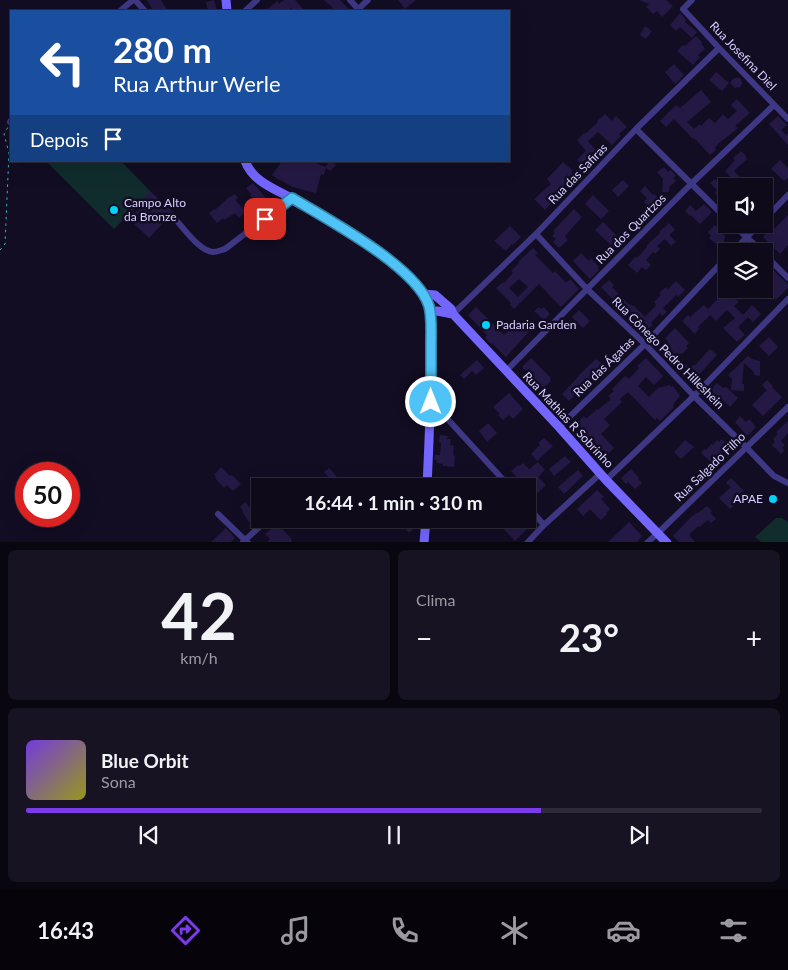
<!DOCTYPE html>
<html lang="pt">
<head>
<meta charset="utf-8">
<style>
  :root { --surface:#0e0a1a; --page:#171323; --text:#f1f3f6; --muted:#9b9aa2; --line:#2e2b39; --accent:#7c3aed }
  body { margin:0; font-family:Lato,sans-serif; background:var(--page); color:var(--text); height:100vh; display:flex; flex-direction:column; font-size:19px; white-space:nowrap }
  * { box-sizing:border-box; margin:0 }
  p { font-size:16px; color:var(--muted) }
  .icon { flex:none; width:28px; height:28px; fill:none; stroke:currentColor; stroke-width:2; stroke-linecap:round; stroke-linejoin:round }
  .map { position:relative; height:542px; overflow:hidden }
  .details { display:flex; flex-direction:column; gap:8px; padding:8px; background:#08060e; flex:1 }
  .details>* { flex:none }
  .banner { position:absolute; left:10px; top:10px; width:500px; height:152px; border-radius:0px; box-shadow:0 5px 20px #0002,0 0 0 1px var(--line); background:#1a4fa0; color:#fff; overflow:hidden }
  .controls { position:absolute; left:718px; top:178px; display:grid; gap:10px }
  .controls a { display:grid; place-items:center; width:55px; height:55px; border-radius:0px; background:var(--surface); box-shadow:0 5px 20px #0002,0 0 0 1px var(--line); font-size:25px }
  .speed { position:absolute; left:15px; top:462px; display:flex; gap:10px; font-size:25px; font-weight:700; text-align:center }
  .speed>* { display:grid; place-content:center; width:65px; height:65px; border-radius:50%; background:var(--surface); box-shadow:0 5px 20px #0002,0 0 0 1px var(--line); line-height:1 }
  .speed .limit { border:8px solid #d22; background:#fff; color:#111 }
  .pin { position:absolute; display:grid; place-items:center; width:42px; height:42px; color:#fff; margin:-21px; border-radius:10px; box-shadow:0 2px 8px #0006 }
  .me { position:absolute; width:55px; margin:-28px; rotate:0deg; stroke-linejoin:round; filter:drop-shadow(0 0 4px #0008) }
  .turn { display:flex; align-items:center; gap:18px; height:105px; padding:0 20px; font-size:22px }
  .turn .icon { width:65px; height:65px; stroke-width:2.5 }
  .turn b { display:block; font-size:35px; line-height:42px }
  .then { display:flex; align-items:center; height:48px; padding:0 20px; background:#0003; gap:10px; font-size:19px }
  .big { font-size:38px; font-weight:700; line-height:1.1 }
  .details .tile { flex:1; display:flex; flex-direction:column; justify-content:center; gap:8px; min-width:0; padding:0 18px; border-radius:8px; background:var(--page) }
  .details .dial { align-items:center; gap:0 }
  .dial b { font-size:65px; line-height:1 }
  .song { display:flex; align-items:center; gap:15px }
  .cover { width:60px; height:60px; border-radius:8px; background:linear-gradient(135deg,hsl(260 70% 55%),hsl(60 70% 35%)) }
  .played { height:5px; border-radius:2px; background:linear-gradient(90deg,var(--accent) 70%,var(--line) 70%) }
  .keys { display:flex; justify-content:space-around; direction:ltr }
  .heat { display:flex; justify-content:space-between; align-items:center; font-size:28px; direction:ltr }
  .details .tiles { flex:1; display:grid; gap:8px; grid-template-columns:1fr 1fr }
  .tile:last-child { grid-column:span 2 }
  .trip { position:absolute; left:251px; top:478px; width:285px; height:50px; border-radius:0px; background:var(--surface); box-shadow:0 5px 20px #0002,0 0 0 1px var(--line); font-weight:700; line-height:50px; text-align:center }
  .dock { display:flex; height:80px; justify-content:space-around; align-items:center; background:#06040a; color:var(--muted) }
  .dock .icon { width:35px; height:35px }
  .dock .selected { color:var(--accent) }
  .dock b { font-size:22px; color:var(--text) }
  .map>svg:first-child { display:block }
</style>
</head>
<body>
<div class="map">
<svg width="788" height="543" viewBox="0 0 788 543">
  <rect width="100%" height="100%" fill="#120d23"/>
  <path fill="#102c2d" d="M 46,161 L 121,161 L 151,192 L 114,229 Z
    M 776,518 L 782,518 L 788,522 L 788,542 L 761,542 L 755,537 Z"/>
  <path fill="#241944" fill-rule="evenodd" d="M 147,0 L 161,0 L 168,11 L 153,11 Z
    M 214,0 L 217,11 L 208,11 L 206,2 Z
    M 284,0 L 295,0 L 305,11 L 294,11 L 291,8 L 287,11 L 265,11 L 277,1 L 279,4 Z
    M 324,0 L 340,0 L 351,11 L 330,11 L 333,8 Z
    M 398,0 L 416,0 L 405,9 Z
    M 639,0 L 666,0 L 673,6 L 662,17 L 657,11 L 653,14 L 646,7 L 649,4 Z
    M 680,13 L 686,20 L 685,22 L 697,32 L 692,38 L 680,27 L 676,31 L 670,25 Z
    M 645,26 L 652,31 L 646,39 L 640,35 Z
    M 696,36 L 702,42 L 701,43 L 705,49 L 698,55 L 700,57 L 693,65 L 677,51 L 683,45 L 685,46 Z
    M 674,64 L 684,75 L 675,84 L 665,72 Z
    M 716,72 L 729,83 L 722,91 L 709,80 Z
    M 738,77 L 741,79 L 742,84 L 740,87 L 735,88 L 730,83 L 733,79 Z
    M 701,90 L 711,102 L 687,122 L 694,129 L 700,124 L 701,126 L 709,118 L 715,123 L 723,114 L 728,119 L 737,111 L 731,105 L 737,99 L 750,113 L 735,126 L 738,128 L 718,144 L 715,148 L 716,150 L 710,155 L 694,138 L 693,139 L 674,119 L 666,127 L 660,121 L 676,105 L 680,108 Z
    M 605,114 L 612,121 L 616,116 L 627,127 L 619,134 L 621,136 L 612,145 L 598,132 L 588,141 L 599,154 L 592,160 L 593,161 L 586,168 L 577,160 L 586,151 L 577,140 L 584,133 L 585,134 L 598,122 L 597,121 Z
    M 778,116 L 787,125 L 781,130 L 786,135 L 788,133 L 788,145 L 769,124 Z
    M 741,151 L 746,156 L 745,157 L 747,159 L 734,171 L 743,180 L 745,178 L 749,182 L 745,186 L 726,186 L 733,179 L 725,171 L 735,160 L 733,158 Z
    M 780,160 L 788,168 L 788,178 L 784,181 L 771,169 Z
    M 282,161 L 311,161 L 325,167 L 330,161 L 332,161 L 336,165 L 330,171 L 326,168 L 324,175 L 321,174 L 316,193 L 293,187 L 280,180 L 279,180 L 272,175 Z
    M 563,162 L 573,171 L 571,172 L 575,176 L 568,183 L 569,184 L 545,210 L 534,199 L 551,184 L 547,179 Z
    M 664,167 L 668,172 L 671,170 L 676,176 L 673,178 L 676,181 L 669,187 L 669,192 L 662,192 L 663,179 L 657,172 Z
    M 715,179 L 726,190 L 726,204 L 715,193 L 717,190 L 710,183 Z
    M 623,180 L 629,186 L 618,197 L 612,190 Z
    M 253,183 L 273,206 L 265,212 L 250,195 L 251,194 L 246,188 Z
    M 645,186 L 653,195 L 654,194 L 661,200 L 658,202 L 661,205 L 653,212 L 644,202 L 647,199 L 640,191 Z
    M 150,191 L 173,212 L 149,238 L 131,221 L 137,215 L 135,213 L 146,202 L 143,199 Z
    M 235,194 L 238,198 L 235,200 L 246,212 L 239,218 L 235,213 L 224,220 L 223,218 L 217,223 L 209,213 L 214,209 L 215,210 L 228,198 Z
    M 593,195 L 609,211 L 601,219 L 585,204 Z
    M 704,204 L 712,212 L 700,224 L 691,215 L 690,216 L 685,211 L 690,205 L 696,211 Z
    M 574,209 L 582,217 L 565,236 L 568,240 L 559,248 L 553,242 L 556,239 L 552,236 L 555,233 L 553,231 Z
    M 788,215 L 788,245 L 780,254 L 763,237 L 767,233 L 769,234 Z
    M 603,222 L 622,241 L 614,248 L 595,230 Z
    M 669,223 L 675,230 L 669,235 L 676,242 L 671,246 L 665,239 L 657,246 L 660,249 L 655,254 L 653,252 L 646,260 L 651,265 L 646,270 L 642,267 L 637,273 L 628,265 L 635,257 L 637,258 L 647,247 L 646,246 L 660,233 L 659,232 Z
    M 715,225 L 723,232 L 722,233 L 725,236 L 724,242 L 719,242 L 716,244 L 709,238 L 711,236 L 708,232 Z
    M 510,226 L 521,237 L 513,245 L 512,244 L 506,251 L 494,241 Z
    M 533,248 L 538,253 L 535,255 L 553,273 L 555,271 L 566,283 L 570,279 L 579,289 L 561,307 L 539,284 L 514,309 L 510,305 L 511,303 L 496,288 L 503,282 L 504,283 L 513,273 L 511,271 L 519,263 L 518,262 ZM 519,279 L 528,287 L 518,297 L 509,288 Z
    M 581,253 L 589,261 L 591,258 L 599,267 L 597,268 L 599,270 L 590,279 L 573,261 Z
    M 771,268 L 788,284 L 788,288 L 776,300 L 764,289 L 764,276 Z
    M 609,280 L 614,285 L 612,287 L 629,305 L 630,304 L 632,306 L 633,305 L 645,317 L 656,305 L 654,302 L 661,295 L 659,293 L 666,287 L 668,289 L 676,281 L 685,290 L 678,297 L 676,295 L 663,308 L 667,312 L 662,316 L 660,313 L 651,323 L 653,325 L 642,334 L 638,330 L 639,329 L 631,319 L 632,319 L 601,287 Z
    M 727,289 L 738,289 L 732,295 L 739,302 L 734,306 L 743,315 L 752,305 L 761,314 L 753,322 L 748,317 L 738,327 L 745,335 L 737,342 L 723,328 L 735,318 L 727,310 L 716,321 L 710,315 L 698,327 L 699,329 L 695,334 L 682,321 L 688,315 L 690,317 L 704,305 L 708,309 Z
    M 476,307 L 504,335 L 513,326 L 518,331 L 528,322 L 533,327 L 506,357 L 492,343 L 491,344 L 485,338 L 487,335 L 468,315 Z
    M 539,307 L 541,309 L 544,307 L 550,314 L 544,320 L 534,311 Z
    M 579,310 L 590,321 L 583,328 L 572,317 Z
    M 675,328 L 689,343 L 686,346 L 688,348 L 682,354 L 681,353 L 671,363 L 665,357 L 671,351 L 665,344 L 668,341 L 665,338 Z
    M 769,337 L 778,347 L 769,356 L 759,346 Z
    M 710,349 L 717,355 L 694,380 L 692,378 L 690,380 L 684,375 L 686,373 L 680,368 L 684,363 L 690,368 L 693,365 L 694,366 Z
    M 748,356 L 752,359 L 760,361 L 760,376 L 754,375 L 754,372 L 744,363 L 742,384 L 744,384 L 744,391 L 731,390 L 732,379 L 728,375 Z
    M 531,358 L 551,378 L 550,379 L 551,381 L 543,389 L 522,367 Z
    M 646,358 L 663,376 L 654,385 L 646,377 L 638,386 L 649,397 L 658,388 L 670,385 L 671,387 L 673,386 L 680,396 L 674,403 L 674,404 L 673,406 L 674,407 L 660,421 L 657,418 L 655,420 L 628,392 L 620,399 L 622,402 L 605,418 L 604,419 L 610,425 L 601,434 L 614,448 L 608,454 L 604,450 L 602,451 L 594,443 L 592,444 L 574,426 L 584,416 L 585,418 L 587,418 L 597,409 L 598,410 L 611,399 L 608,396 L 614,391 L 612,389 L 625,376 L 629,379 L 639,368 L 637,366 Z
    M 596,359 L 602,364 L 601,366 L 603,368 L 588,385 L 587,384 L 569,401 L 562,394 L 579,376 L 579,375 Z
    M 477,360 L 484,368 L 476,375 L 472,371 L 464,379 L 460,375 Z
    M 767,380 L 773,386 L 772,387 L 782,397 L 763,416 L 752,405 L 767,390 L 762,385 Z
    M 717,383 L 723,388 L 726,387 L 738,398 L 730,407 L 722,399 L 721,400 L 717,396 L 712,398 L 708,393 Z
    M 509,393 L 523,409 L 513,419 L 509,415 L 503,420 L 498,415 L 500,414 L 493,407 Z
    M 740,416 L 746,422 L 749,419 L 756,427 L 747,436 L 735,422 Z
    M 788,421 L 788,433 L 781,441 L 785,445 L 782,448 L 785,450 L 781,454 L 772,445 L 775,442 L 773,439 L 778,434 L 776,432 Z
    M 488,423 L 497,433 L 487,442 L 479,431 Z
    M 440,435 L 448,436 L 447,439 L 451,439 L 450,445 L 454,446 L 453,455 L 455,456 L 454,467 L 443,466 L 443,464 L 437,463 L 437,460 L 434,460 L 435,455 L 440,455 L 441,443 L 439,442 Z
    M 544,438 L 553,446 L 537,461 L 531,454 L 540,445 L 538,443 Z
    M 722,439 L 725,442 L 727,441 L 732,445 L 714,465 L 701,453 L 704,449 L 706,450 L 711,444 L 713,445 L 717,440 L 719,442 Z
    M 685,440 L 694,447 L 681,459 L 674,452 Z
    M 565,456 L 571,462 L 554,476 L 549,469 Z
    M 538,462 L 545,470 L 538,477 L 546,485 L 533,497 L 528,490 L 528,486 L 523,486 L 519,482 L 520,481 L 511,471 L 518,465 L 519,466 L 523,463 L 529,469 Z
    M 221,467 L 230,476 L 232,475 L 241,484 L 233,491 L 227,485 L 224,488 L 215,478 L 216,477 L 214,475 Z
    M 329,468 L 338,478 L 339,478 L 347,486 L 330,486 L 334,483 L 324,472 Z
    M 631,469 L 639,478 L 638,479 L 642,483 L 635,489 L 628,482 L 626,484 L 621,478 Z
    M 578,470 L 583,476 L 564,494 L 558,487 Z
    M 731,478 L 744,491 L 736,499 L 738,501 L 730,509 L 719,498 L 731,487 L 726,483 Z
    M 597,490 L 604,497 L 601,499 L 610,509 L 606,513 L 607,514 L 601,520 L 590,509 L 583,516 L 577,509 Z
    M 245,502 L 257,516 L 250,523 L 246,518 L 247,518 L 242,512 L 243,511 L 240,507 Z
    M 707,506 L 712,511 L 711,513 L 716,519 L 711,523 L 708,520 L 699,527 L 698,526 L 689,535 L 696,543 L 680,543 L 673,536 L 691,517 L 698,512 L 698,513 Z
    M 405,519 L 407,519 L 415,527 L 409,533 L 400,523 Z
    M 500,519 L 516,519 L 527,529 L 515,541 L 501,526 L 498,529 L 494,525 Z
    M 629,522 L 642,536 L 636,543 L 607,543 Z
    M 277,524 L 291,538 L 292,543 L 267,543 L 270,539 L 265,534 Z
    M 226,528 L 235,538 L 230,543 L 210,543 Z"/>
  <g fill="none" stroke-linecap="round" stroke-linejoin="round">
    <path stroke="#2bb7b7" stroke-width="1" stroke-dasharray="2.5 4" stroke-linecap="butt" d="M 0,250 L 5,244 L 9,153 L 4,134 L 8,127"/>
    <path stroke="#3e3783" stroke-width="6" d="M 135,0 L 145,11
      M 350,0 L 360,11
      M 692,0 L 683,9 L 719,48 L 788,119
      M 120,11 L 133,0
      M 245,11 L 257,0
      M 356,11 L 368,0
      M 10,122 L 11,120
      M 636,129 L 726,218
      M 174,218 C 184,228 199,251 213,252 C 217,252 221,250 225,249 L 292,198
      M 764,220 L 788,195
      M 733,224 L 761,251
      M 536,234 L 587,289 L 645,344 L 694,396 L 747,448 L 774,476 L 788,483
      M 733,251 L 760,224
      M 764,254 L 788,278
      M 453,314 L 536,234 L 636,129 L 719,48
      M 506,371 L 691,184 L 774,105
      M 431,401 L 509,486
      M 559,427 L 645,344 L 726,258
      M 606,480 L 694,396 L 788,299
      M 528,507 L 544,525
      M 218,514 L 248,543
      M 243,542 L 268,519
      M 527,543 L 544,525 L 600,474
      M 647,543 L 658,533 L 788,407"/>
    <path stroke="#7366ff" stroke-width="9" d="M 226,0 L 227,11
      M 245,161 C 254,184 279,190 298,202 C 314,212 331,222 347,232 C 373,248 406,267 423,294 C 435,313 431,339 431,361 C 431,403 429,444 427,486
      M 423,294 L 435,295 L 451,309 L 453,314 L 559,427 L 606,480 L 667,543
      M 430,312 L 437,311 L 453,314
      M 424,543 L 426,519"/>
  </g>
  <g fill="none" stroke-linecap="round" stroke-linejoin="round">
    <g stroke="#337fa1" stroke-width="12">
      <path id="route" d="M 265,219 L 292,198 C 327,219 417,267 429,306 C 432,318 431,331 431,344 C 431,363 431,382 431,402"/>
    </g>
    <use href="#route" stroke="#4fc3f7" stroke-width="9"/>
  </g>
  <g fill="#00d2fa" stroke="#120d23" stroke-width="2">
    <circle cx="114" cy="210" r="5"/>
    <circle cx="486" cy="325" r="5"/>
    <circle cx="773" cy="499" r="5"/>
  </g>
  <g text-anchor="middle" stroke-width="5" stroke-linejoin="round" paint-order="stroke">
    <g font-size="12" fill="#d7cfff" stroke="#120d23">
      <text transform="translate(743 56) rotate(46)" y="4">Rua Josefina Diel</text>
      <text transform="translate(578 174) rotate(-46)" y="4">Rua das Safiras</text>
      <text transform="translate(631 229) rotate(-45)" y="4">Rua dos Quartzos</text>
      <text transform="translate(668 353) rotate(45)" y="4">Rua Cônego Pedro Hilleshein</text>
      <text transform="translate(604 367) rotate(-44)" y="4">Rua das Ágatas</text>
      <text transform="translate(568 420) rotate(47)" y="4">Rua Mathias R Sobrinho</text>
      <text transform="translate(710 467) rotate(-44)" y="4">Rua Salgado Filho</text>
    </g>
    <g font-size="12" fill="#d7cfff" stroke="#120d23" text-anchor="start">
      <text x="124" y="207">Campo Alto<tspan x="124" dy="14">da Bronze</tspan></text>
      <text x="496" y="329">Padaria Garden</text>
      <text x="763" y="503" text-anchor="end">APAE</text>
    </g>
  </g>
</svg>
<div class="controls">
<a><svg class="icon" aria-label="sound" viewBox="0 0 24 24"><path d="M4 9h4l5-4v14l-5-4H4zM17 9q2 3 0 6"/></svg></a>
<a><svg class="icon" aria-label="layers" viewBox="0 0 24 24"><path d="M12 4l9 5-9 5-9-5zM3 14l9 5 9-5"/></svg></a>
</div>
<div class="speed"><div class="limit">50</div></div>
<div class="pin" style="left:265px;top:219px;background:#d93025"><svg class="icon" aria-label="arrive" viewBox="0 0 24 24"><path d="M6 21V4h12l-3 4 3 4H6"/></svg></div>
<svg class="me" style="left:431px;top:402px" viewBox="-20 -20 40 40"><circle r="17" fill="#4fc3f7" stroke="#fff" stroke-width="3"/><path d="M0-11L8 9 0 5-8 9z" fill="#fff"/></svg>
<div class="trip">16:44 · 1 min · 310 m</div>
<div class="banner">
<div class="turn"><svg class="icon" aria-label="left" viewBox="0 0 24 24"><path d="M17 20v-9H6M10 6l-5 5 5 5"/></svg><div><b>280 m</b>Rua Arthur Werle</div></div>
<div class="then">Depois<svg class="icon" aria-label="arrive" viewBox="0 0 24 24"><path d="M6 21V4h12l-3 4 3 4H6"/></svg></div>
</div>
</div>
<section class="details">
<div class="tiles">
<div class="tile dial"><b>42</b><p>km/h</p></div>
<div class="tile"><p>Clima</p>
<div class="heat"><a>−</a><b class="big">23°</b><a>+</a></div>
</div>
<div class="tile">
<div class="song"><i class="cover"></i><div><b>Blue Orbit</b><p>Sona</p></div></div>
<div class="played"></div>
<div class="keys"><svg class="icon" aria-label="previous" viewBox="0 0 24 24"><path d="M18 5L8 12l10 7zM5 5v14"/></svg><svg class="icon" aria-label="pause" viewBox="0 0 24 24"><path d="M8 5v14M16 5v14"/></svg><svg class="icon" aria-label="next" viewBox="0 0 24 24"><path d="M6 5l10 7-10 7zM19 5v14"/></svg></div>
</div>
</div>
</section>
<nav class="dock">
<b>16:43</b>
<svg class="icon selected" aria-label="directions" viewBox="0 0 24 24"><path d="M12 3l9 9-9 9-9-9zM9 14v-3h6M13 9l2 2-2 2"/></svg>
<svg class="icon" aria-label="music" viewBox="0 0 24 24"><path d="M9 18V5l10-2v13"/><circle cx="6" cy="18" r="3"/><circle cx="16" cy="16" r="3"/></svg>
<svg class="icon" aria-label="phone" viewBox="0 0 24 24"><path d="M5 4h4l2 5-3 2q2 4 5 5l2-3 5 2v4C11 20 4 13 5 4z"/></svg>
<svg class="icon" aria-label="climate" viewBox="0 0 24 24"><path d="M12 3v18M4 7l16 10M4 17L20 7"/></svg>
<svg class="icon" aria-label="car" viewBox="0 0 24 24"><path d="M5 17H2v-5l4-1 3-4h7l3 4 3 1v5h-3M9 17h6M6 11h13"/><circle cx="7" cy="17" r="2"/><circle cx="17" cy="17" r="2"/></svg>
<svg class="icon" aria-label="filters" viewBox="0 0 24 24"><path d="M4 7h16M4 17h16"/><circle cx="9" cy="7" r="2"/><circle cx="15" cy="17" r="2"/></svg>
</nav>
</body>
</html>
